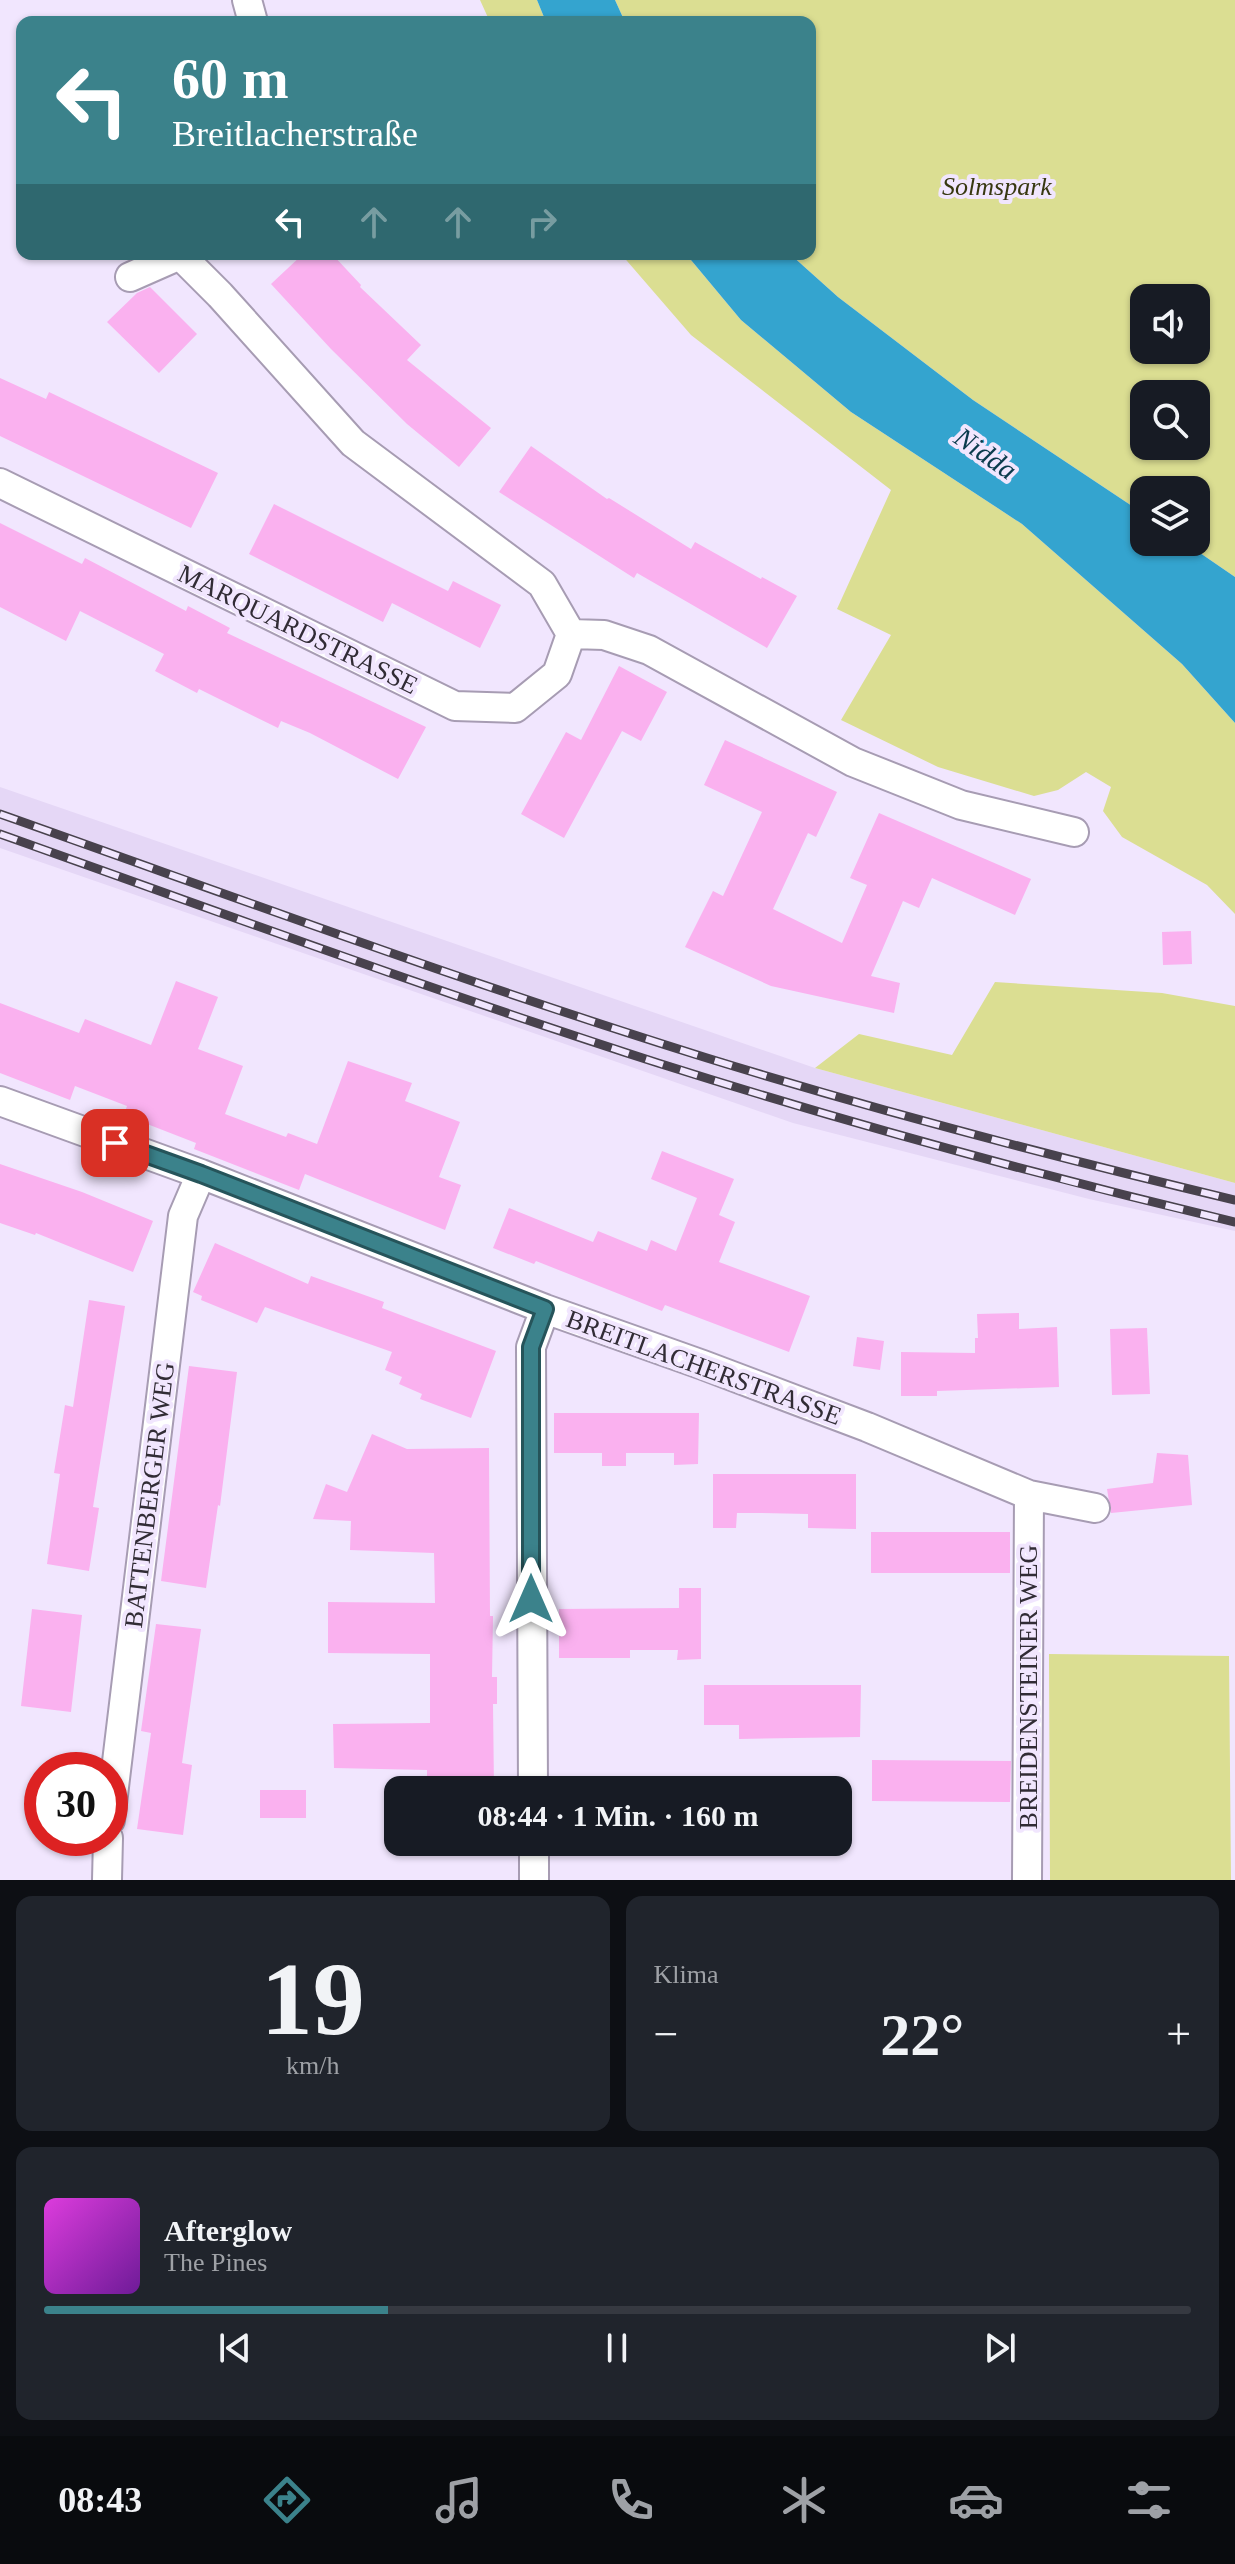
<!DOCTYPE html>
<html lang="de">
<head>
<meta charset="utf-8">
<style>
  :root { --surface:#171b24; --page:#20242c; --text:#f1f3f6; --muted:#9ea1a6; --line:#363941; --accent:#3b828b }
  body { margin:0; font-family:Georgia,serif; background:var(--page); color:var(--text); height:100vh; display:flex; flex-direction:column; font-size:30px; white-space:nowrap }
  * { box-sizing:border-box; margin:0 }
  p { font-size:26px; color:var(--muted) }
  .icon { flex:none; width:44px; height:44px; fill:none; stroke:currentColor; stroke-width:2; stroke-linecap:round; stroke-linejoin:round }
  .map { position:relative; height:1880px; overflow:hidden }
  .sheet { display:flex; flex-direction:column; gap:16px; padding:16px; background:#0d0f14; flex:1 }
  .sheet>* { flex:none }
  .guide { position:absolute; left:16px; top:16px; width:800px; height:244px; border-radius:16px; box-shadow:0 2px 6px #0004; background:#3b828b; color:#fff; overflow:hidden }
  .controls { position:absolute; left:1130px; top:284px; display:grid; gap:16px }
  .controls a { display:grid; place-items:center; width:80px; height:80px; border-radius:16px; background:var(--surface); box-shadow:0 2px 6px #0004; font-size:40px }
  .speed { position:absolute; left:24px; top:1752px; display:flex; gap:16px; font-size:40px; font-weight:700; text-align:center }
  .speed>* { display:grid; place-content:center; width:104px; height:104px; border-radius:50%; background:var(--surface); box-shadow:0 2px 6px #0004; line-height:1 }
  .speed .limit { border:12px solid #d22; background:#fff; color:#111 }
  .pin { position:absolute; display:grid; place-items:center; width:68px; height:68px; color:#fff; margin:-34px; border-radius:16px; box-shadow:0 4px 12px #0006 }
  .me { position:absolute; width:88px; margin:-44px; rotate:0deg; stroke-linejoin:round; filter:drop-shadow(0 0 6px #0008) }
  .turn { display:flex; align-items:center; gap:28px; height:168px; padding:0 24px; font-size:36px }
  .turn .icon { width:104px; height:104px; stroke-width:2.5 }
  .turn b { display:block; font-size:56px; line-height:68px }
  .lanes { display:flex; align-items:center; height:76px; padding:0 24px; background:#0003; justify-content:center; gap:40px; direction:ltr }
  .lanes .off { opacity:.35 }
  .big { font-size:60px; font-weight:700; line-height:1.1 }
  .sheet .widget { flex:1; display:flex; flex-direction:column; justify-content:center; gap:12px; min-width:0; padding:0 28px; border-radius:16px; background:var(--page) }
  .sheet .dial { align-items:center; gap:0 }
  .dial b { font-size:104px; line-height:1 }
  .song { display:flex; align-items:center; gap:24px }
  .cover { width:96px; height:96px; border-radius:12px; background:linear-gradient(135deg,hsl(300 70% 55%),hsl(280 70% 35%)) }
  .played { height:8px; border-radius:4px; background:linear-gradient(90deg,var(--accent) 30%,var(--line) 30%) }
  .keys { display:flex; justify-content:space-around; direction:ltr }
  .heat { display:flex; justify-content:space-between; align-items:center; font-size:44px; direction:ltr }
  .sheet .tiles { flex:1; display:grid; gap:16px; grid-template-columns:1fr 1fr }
  .widget:last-child { grid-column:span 2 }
  .trip { position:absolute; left:384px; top:1776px; width:468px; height:80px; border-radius:16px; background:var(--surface); box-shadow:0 2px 6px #0004; font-weight:700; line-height:80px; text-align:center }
  .dock { display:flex; height:128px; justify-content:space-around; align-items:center; background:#090b0e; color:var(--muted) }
  .dock .icon { width:56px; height:56px }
  .dock .selected { color:var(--accent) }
  .dock b { font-size:36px; color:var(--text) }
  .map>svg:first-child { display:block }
</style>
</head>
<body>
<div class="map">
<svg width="1235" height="1880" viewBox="0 0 1235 1880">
  <rect width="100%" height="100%" fill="#f1e6fe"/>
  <path fill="#e5d7f6" d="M 0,787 L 815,1068 L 1235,1183 L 1235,1231 L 1089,1199 L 793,1123 L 0,848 Z"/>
  <path fill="#dbde92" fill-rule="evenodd" d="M 480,0 L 537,0 L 546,22 L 490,22 Z
    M 615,0 L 1235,0 L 1235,577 L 1184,542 L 1196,542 L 1196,490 L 1144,490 L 1144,514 L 973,400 L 838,297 L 790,254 L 810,254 L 810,22 L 625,22 ZM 1144,298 L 1196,298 L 1196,350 L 1144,350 ZM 1144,394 L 1196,394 L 1196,446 L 1144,446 Z
    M 621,254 L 686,254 L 741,320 L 851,412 L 1022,524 L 1182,664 L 1235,723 L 1235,914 L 1207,885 L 1122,837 L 1103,811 L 1111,787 L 1086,772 L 1058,790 L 1034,796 L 938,767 L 841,720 L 891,635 L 837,609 L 891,490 L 691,335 Z
    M 995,982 L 1162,993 L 1235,1006 L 1235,1183 L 815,1068 L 859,1034 L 952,1055 Z
    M 1049,1654 L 1229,1656 L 1231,1880 L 1050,1880 Z"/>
  <path fill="#34a4cf" d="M 537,0 L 615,0 L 625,22 L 546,22 Z
    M 686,254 L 790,254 L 838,297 L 973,400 L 1144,514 L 1144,542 L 1184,542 L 1235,577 L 1235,723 L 1182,664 L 1022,524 L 851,412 L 741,320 Z"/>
  <path fill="#fab1ef" d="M 303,254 L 332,254 L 361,285 L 360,287 L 421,345 L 407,360 L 491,428 L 459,467 L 407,424 L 331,349 L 271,284 Z
    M 150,287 L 197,334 L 159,373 L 107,322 L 137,293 Z
    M 0,378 L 46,399 L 49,392 L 218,473 L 191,528 L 0,436 Z
    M 531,446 L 607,499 L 609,498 L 691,549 L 695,542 L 761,579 L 762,577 L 797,596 L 767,648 L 637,573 L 634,578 L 499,492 Z
    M 274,504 L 448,591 L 453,581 L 501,605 L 480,648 L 392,603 L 383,622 L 249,554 Z
    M 0,523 L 82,564 L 85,558 L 186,611 L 188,606 L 230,628 L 227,633 L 426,727 L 398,779 L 310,733 L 281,721 L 278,728 L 199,689 L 197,693 L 155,671 L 164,654 L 80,611 L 66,641 L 0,607 Z
    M 619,666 L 667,692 L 641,741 L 622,731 L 564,838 L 521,814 L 566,732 L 581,740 Z
    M 725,740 L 837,792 L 816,837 L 808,833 L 773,909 L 842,943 L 867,885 L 850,878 L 879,813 L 1031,879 L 1015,915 L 932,878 L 919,908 L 903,901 L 871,976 L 900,983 L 894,1013 L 771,986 L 685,947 L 713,891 L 723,896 L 762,812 L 704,785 Z
    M 1191,931 L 1192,964 L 1163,965 L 1162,932 Z
    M 176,981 L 218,997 L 198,1049 L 243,1066 L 225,1114 L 286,1137 L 288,1133 L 317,1144 L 348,1061 L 412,1083 L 405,1101 L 460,1122 L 439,1177 L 461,1185 L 445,1230 L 305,1174 L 299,1190 L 194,1149 L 196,1143 L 124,1115 L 127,1106 L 75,1086 L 70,1100 L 0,1073 L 0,1003 L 79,1033 L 85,1019 L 151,1045 Z
    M 662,1151 L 734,1179 L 719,1215 L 735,1222 L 719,1262 L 810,1296 L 789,1352 L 665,1305 L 662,1311 L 536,1261 L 534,1264 L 493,1248 L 509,1208 L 593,1242 L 598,1231 L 647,1251 L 651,1240 L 676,1251 L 697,1198 L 651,1179 Z
    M 0,1164 L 82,1192 L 153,1221 L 133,1272 L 36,1233 L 35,1235 L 0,1223 Z
    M 215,1243 L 308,1284 L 311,1276 L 384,1302 L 382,1308 L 496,1351 L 471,1418 L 420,1399 L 422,1394 L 399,1384 L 402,1377 L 385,1370 L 392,1352 L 265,1307 L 257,1323 L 201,1300 L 202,1296 L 193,1292 Z
    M 89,1300 L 125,1306 L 93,1507 L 99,1508 L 89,1571 L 47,1564 L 60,1474 L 54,1473 L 65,1405 L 73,1407 Z
    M 1019,1313 L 1019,1329 L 1057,1327 L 1059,1387 L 937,1391 L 937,1396 L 901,1396 L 901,1352 L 975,1353 L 975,1338 L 978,1338 L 977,1314 Z
    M 1147,1328 L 1150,1394 L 1112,1395 L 1110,1329 Z
    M 857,1337 L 884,1341 L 880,1370 L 853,1366 Z
    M 189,1366 L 237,1372 L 220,1506 L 218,1505 L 206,1588 L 161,1581 Z
    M 554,1413 L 699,1413 L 698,1464 L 674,1465 L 674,1453 L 626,1453 L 626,1466 L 602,1466 L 602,1453 L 554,1453 Z
    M 372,1434 L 407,1449 L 489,1448 L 490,1616 L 493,1616 L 492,1677 L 497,1677 L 497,1704 L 493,1704 L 494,1789 L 443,1789 L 443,1783 L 427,1783 L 427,1770 L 334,1768 L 333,1724 L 430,1723 L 430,1654 L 328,1653 L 328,1602 L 435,1603 L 434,1553 L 350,1550 L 351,1521 L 313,1519 L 326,1484 L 347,1492 Z
    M 1157,1453 L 1188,1455 L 1192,1505 L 1111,1513 L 1107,1489 L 1153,1483 Z
    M 713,1474 L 856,1474 L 856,1529 L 808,1528 L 808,1514 L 760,1513 L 737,1513 L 736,1528 L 713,1528 Z
    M 871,1532 L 1010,1532 L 1010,1573 L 871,1573 Z
    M 679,1588 L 701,1588 L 701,1659 L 677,1660 L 678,1650 L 630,1650 L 630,1658 L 559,1658 L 559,1609 L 679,1608 Z
    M 32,1609 L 82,1615 L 71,1712 L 21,1706 Z
    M 156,1624 L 201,1629 L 182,1763 L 192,1765 L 183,1835 L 137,1829 L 151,1733 L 141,1731 Z
    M 704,1685 L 861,1685 L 860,1737 L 739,1739 L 739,1725 L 704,1725 Z
    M 872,1760 L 1011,1761 L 1010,1802 L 872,1801 Z
    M 260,1790 L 306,1790 L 306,1818 L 260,1818 Z"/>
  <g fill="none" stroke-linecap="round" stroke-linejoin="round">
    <g stroke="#a79cb3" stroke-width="32">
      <path id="minor" d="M 247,0 L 253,22
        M 130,277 L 180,255
        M 0,483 L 455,706 L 515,708 L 557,674 L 571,634 L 542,584 L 353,443 L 220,295 L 180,255 L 183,254
        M 571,634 L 604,635 L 649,650 L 853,762 L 961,805 L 1074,832
        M 0,1101 L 201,1174 L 545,1309 L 703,1365 L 867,1427 L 1029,1495 L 1095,1508
        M 533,1790 L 531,1347 L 545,1309
        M 110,1820 L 183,1216 L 201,1174
        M 534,1842 L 534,1880
        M 107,1880 L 108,1838
        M 1027,1880 L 1029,1495"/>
    </g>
    <use href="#minor" stroke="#fff" stroke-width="28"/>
    <g stroke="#48424d" stroke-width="9">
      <path id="rail" d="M 0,814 C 235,897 469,984 707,1058 C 882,1112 1058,1158 1235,1200
        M 0,834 C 219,912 437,992 658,1063 C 848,1123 1041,1176 1235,1222"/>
    </g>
    <use href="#rail" stroke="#f1e6fe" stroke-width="6" stroke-dasharray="18" stroke-linecap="butt"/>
  </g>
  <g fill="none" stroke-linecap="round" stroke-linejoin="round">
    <g stroke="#26545a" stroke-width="20">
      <path id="route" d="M 115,1143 L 201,1174 L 545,1309 L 531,1347 L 531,1599"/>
    </g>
    <use href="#route" stroke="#3b828b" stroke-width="14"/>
  </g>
  <g text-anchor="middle" stroke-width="8" stroke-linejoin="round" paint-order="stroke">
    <g font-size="26" font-style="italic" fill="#383811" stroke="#f1e6fe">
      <text x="997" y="195">Solmspark</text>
    </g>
    <g font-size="26" fill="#312c35" stroke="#f1e6fe">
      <text transform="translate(298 629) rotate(26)" y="9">MARQUARDSTRASSE</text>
      <text transform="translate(704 1367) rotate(20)" y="9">BREITLACHERSTRASSE</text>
      <text transform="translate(149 1495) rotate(-83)" y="9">BATTENBERGER WEG</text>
      <text transform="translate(1028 1687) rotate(-90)" y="9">BREIDENSTEINER WEG</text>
    </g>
    <g font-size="28" font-style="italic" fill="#0b3b4d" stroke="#f1e6fe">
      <text transform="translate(986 453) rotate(35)" y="10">Nidda</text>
    </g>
  </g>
</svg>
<div class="controls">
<a><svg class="icon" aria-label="sound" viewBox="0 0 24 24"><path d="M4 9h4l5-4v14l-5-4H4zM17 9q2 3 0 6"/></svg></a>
<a><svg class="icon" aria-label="search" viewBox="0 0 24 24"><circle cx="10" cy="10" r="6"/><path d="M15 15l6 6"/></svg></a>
<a><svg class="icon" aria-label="layers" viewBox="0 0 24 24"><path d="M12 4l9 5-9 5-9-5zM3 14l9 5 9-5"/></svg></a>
</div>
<div class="speed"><div class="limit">30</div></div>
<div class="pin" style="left:115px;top:1143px;background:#d93025"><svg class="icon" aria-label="arrive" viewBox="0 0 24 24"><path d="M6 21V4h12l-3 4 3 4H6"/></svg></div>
<svg class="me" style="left:531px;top:1599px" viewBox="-20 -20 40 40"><path d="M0-17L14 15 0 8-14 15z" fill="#3b828b" stroke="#fff" stroke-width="4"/></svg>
<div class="trip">08:44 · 1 Min. · 160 m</div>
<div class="guide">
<div class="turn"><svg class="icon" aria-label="left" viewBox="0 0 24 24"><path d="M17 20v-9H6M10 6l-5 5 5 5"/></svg><div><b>60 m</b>Breitlacherstraße</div></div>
<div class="lanes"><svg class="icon" aria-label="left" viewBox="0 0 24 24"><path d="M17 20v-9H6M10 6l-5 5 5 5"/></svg><svg class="icon off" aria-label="ahead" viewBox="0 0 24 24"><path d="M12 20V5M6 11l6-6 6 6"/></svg><svg class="icon off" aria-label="ahead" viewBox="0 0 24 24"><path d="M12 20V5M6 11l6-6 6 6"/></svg><svg class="icon off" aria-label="right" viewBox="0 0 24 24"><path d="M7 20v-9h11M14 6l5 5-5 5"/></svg></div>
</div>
</div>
<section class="sheet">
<div class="tiles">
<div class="widget dial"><b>19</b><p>km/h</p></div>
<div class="widget"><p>Klima</p>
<div class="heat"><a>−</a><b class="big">22°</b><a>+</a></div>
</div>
<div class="widget">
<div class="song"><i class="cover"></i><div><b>Afterglow</b><p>The Pines</p></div></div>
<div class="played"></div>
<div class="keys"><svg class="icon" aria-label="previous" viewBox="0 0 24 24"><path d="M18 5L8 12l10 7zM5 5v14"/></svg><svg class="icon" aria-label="pause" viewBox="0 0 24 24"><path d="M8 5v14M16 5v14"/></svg><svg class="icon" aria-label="next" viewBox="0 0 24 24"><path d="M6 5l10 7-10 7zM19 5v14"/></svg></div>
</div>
</div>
</section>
<nav class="dock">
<b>08:43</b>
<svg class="icon selected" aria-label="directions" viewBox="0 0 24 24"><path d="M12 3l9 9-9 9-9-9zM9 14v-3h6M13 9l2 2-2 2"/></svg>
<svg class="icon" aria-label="music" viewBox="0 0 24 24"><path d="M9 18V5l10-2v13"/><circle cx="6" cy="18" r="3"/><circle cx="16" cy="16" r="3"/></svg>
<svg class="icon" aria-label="phone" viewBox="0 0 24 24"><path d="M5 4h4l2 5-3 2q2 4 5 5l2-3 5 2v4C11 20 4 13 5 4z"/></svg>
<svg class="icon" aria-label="climate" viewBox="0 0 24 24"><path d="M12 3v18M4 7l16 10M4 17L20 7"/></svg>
<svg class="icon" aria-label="car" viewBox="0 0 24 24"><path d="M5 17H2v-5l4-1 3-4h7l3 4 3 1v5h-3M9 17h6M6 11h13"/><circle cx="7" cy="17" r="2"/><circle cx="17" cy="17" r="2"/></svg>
<svg class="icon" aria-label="filters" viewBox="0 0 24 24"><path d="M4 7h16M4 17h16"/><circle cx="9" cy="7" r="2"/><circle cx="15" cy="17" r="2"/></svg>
</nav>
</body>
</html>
